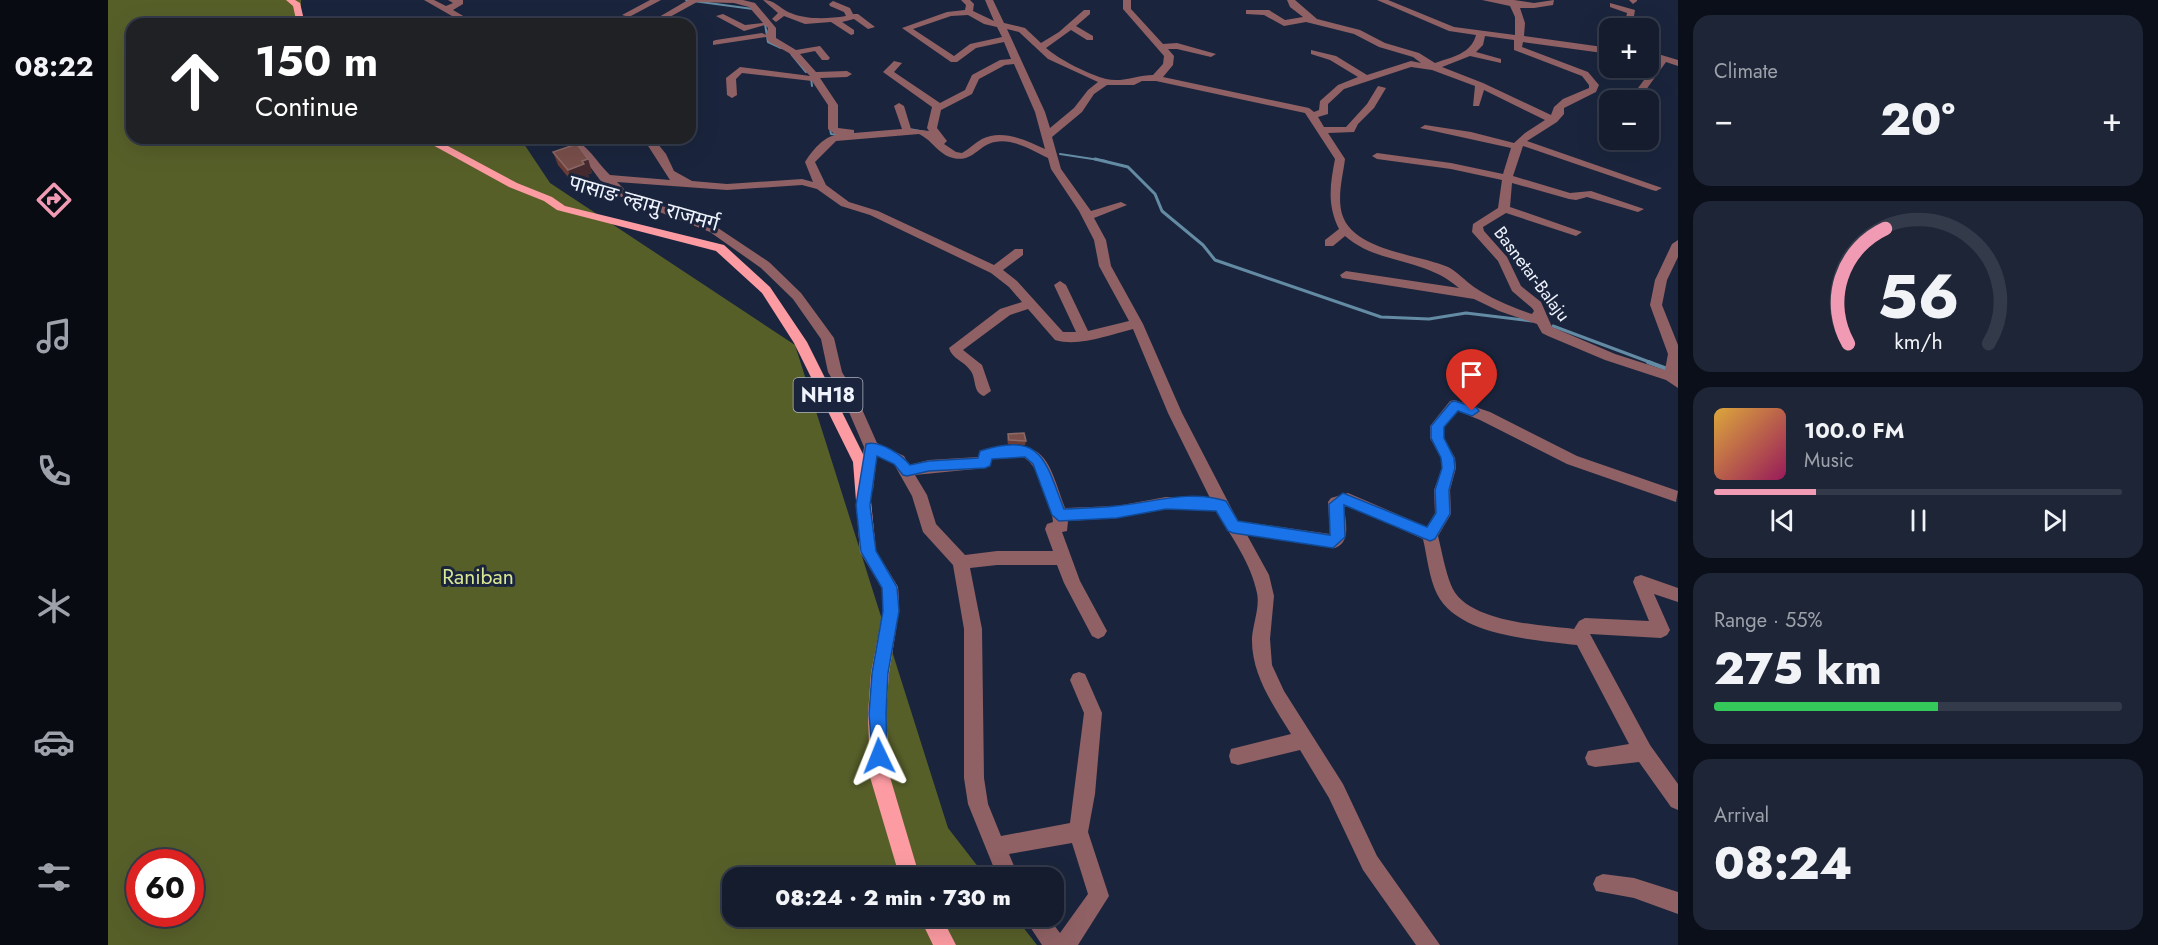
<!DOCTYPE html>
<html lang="en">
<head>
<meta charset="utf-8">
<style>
  :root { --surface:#141c2e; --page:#1d2536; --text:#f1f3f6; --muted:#9da1aa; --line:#333a4a; --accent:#f09ab4 }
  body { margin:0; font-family:Jost,"Noto Sans Devanagari",sans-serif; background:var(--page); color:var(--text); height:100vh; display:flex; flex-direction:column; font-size:22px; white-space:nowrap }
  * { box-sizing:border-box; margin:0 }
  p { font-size:20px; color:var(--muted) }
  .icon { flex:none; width:33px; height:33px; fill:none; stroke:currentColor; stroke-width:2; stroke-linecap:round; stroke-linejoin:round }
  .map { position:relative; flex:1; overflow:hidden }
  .side { display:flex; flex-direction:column; gap:15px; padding:15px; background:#0b0f19; width:480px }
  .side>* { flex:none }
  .guide { position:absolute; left:18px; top:18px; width:570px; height:126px; border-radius:18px; box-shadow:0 6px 24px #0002,0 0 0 2px var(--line); background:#202124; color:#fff; overflow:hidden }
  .controls { position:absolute; left:1491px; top:18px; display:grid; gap:12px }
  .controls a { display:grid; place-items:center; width:60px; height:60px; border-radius:12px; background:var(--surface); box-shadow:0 6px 24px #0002,0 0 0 2px var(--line); font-size:30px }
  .speed { position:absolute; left:18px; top:849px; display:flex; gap:12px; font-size:30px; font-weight:700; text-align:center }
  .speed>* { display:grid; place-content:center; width:78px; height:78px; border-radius:50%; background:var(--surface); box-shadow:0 6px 24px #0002,0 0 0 2px var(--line); line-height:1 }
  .speed .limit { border:9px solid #d22; background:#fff; color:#111 }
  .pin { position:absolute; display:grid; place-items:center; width:51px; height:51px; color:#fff; margin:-62px -26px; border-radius:50% 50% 50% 0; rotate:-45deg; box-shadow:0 0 6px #0007 }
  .pin .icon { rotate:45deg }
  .me { position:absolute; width:66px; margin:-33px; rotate:358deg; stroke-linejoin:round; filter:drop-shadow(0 0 4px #0008) }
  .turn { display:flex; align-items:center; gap:21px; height:126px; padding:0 30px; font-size:27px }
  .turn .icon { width:78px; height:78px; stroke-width:2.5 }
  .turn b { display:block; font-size:42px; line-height:51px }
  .big { font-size:45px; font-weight:800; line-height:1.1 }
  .side .widget { flex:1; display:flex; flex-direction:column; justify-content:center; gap:9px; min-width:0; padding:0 21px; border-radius:18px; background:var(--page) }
  .side .dial { align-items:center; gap:0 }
  .dial svg { height:156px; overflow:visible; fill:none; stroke:var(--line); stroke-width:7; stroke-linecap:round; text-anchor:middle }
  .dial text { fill:var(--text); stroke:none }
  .song { display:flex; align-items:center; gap:18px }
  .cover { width:72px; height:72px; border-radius:9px; background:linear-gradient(135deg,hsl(40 70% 55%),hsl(330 70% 35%)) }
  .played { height:6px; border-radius:3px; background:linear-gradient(90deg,var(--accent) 25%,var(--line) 25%) }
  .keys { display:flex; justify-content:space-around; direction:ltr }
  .heat { display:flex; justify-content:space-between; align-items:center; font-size:33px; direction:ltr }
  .charge { height:9px; border-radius:4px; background:linear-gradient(90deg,#34c759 55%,var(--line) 0) }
  .trip { position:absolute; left:614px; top:867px; width:342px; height:60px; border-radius:18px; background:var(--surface); box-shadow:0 6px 24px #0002,0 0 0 2px var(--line); font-weight:800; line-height:60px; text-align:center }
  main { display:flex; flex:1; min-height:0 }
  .dock { display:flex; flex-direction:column; width:108px; justify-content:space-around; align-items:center; background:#080b12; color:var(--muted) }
  .dock .icon { width:42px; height:42px }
  .dock .active { color:var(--accent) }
  .dock b { font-size:27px; color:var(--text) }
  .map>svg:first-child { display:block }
</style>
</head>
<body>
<main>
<nav class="dock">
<b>08:22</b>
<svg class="icon active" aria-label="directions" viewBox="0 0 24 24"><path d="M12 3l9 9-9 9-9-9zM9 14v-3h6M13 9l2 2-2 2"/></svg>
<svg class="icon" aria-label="music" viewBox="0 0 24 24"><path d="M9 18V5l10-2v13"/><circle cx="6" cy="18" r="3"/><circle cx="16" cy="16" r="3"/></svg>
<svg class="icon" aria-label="phone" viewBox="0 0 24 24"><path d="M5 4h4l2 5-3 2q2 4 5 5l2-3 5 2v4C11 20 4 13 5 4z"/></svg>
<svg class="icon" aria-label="climate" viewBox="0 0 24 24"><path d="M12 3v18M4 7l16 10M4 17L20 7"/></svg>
<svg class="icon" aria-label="car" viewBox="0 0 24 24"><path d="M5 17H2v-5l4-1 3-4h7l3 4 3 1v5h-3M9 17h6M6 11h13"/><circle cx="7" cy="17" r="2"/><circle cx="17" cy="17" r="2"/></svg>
<svg class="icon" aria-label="filters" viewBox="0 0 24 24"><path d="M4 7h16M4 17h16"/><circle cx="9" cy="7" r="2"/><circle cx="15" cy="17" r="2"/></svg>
</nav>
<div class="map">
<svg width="1570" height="945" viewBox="0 0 1570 945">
  <rect width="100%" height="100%" fill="#1a253d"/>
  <path fill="#575f29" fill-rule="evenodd" d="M 0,0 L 193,0 L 193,24 L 24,24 L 24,138 L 412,138 L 442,183 L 687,345 L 840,828 L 878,877 L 624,878 L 624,916 L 907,917 L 929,945 L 0,945 ZM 32,862 L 82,862 L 82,914 L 32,914 Z"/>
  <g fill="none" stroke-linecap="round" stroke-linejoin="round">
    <path stroke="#648ba4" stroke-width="2" d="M 578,0 L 645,9
      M 657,24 L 660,42 L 673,48
      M 684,55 L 698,72
      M 703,78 L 704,86
      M 721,123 L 723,134 L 731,135
      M 801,129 L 823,133
      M 952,154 L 998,161"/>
    <path stroke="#648ba4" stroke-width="3" d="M 987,159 L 1020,167 L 1047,194 L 1054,211 L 1095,245 L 1107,260 L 1273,317 L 1321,319 L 1358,313 L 1424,321
      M 1445,326 L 1544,363"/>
    <path stroke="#648ba4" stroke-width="4" d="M 1540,362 L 1570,373"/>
    <path fill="#906164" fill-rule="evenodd" d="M 316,0 L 326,0 L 338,6 L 345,3 L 340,0 L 355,0 L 355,4 L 345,10 L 369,24 L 358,24 Z
      M 542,0 L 553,0 L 521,17 L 514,15 Z
      M 580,0 L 635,0 L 647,3 L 668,28 L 668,38 L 688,50 L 712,46 L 722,58 L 720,60 L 714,60 L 707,51 L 692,54 L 708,72 L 739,71 L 744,74 L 739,77 L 712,78 L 730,105 L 730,128 L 746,130 L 746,133 L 794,129 L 786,106 L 791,103 L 796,106 L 803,129 L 821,131 L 819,128 L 824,107 L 775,72 L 786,61 L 794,63 L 786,72 L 832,103 L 857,90 L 864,75 L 892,60 L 903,59 L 896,42 L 868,48 L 849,62 L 843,62 L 794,28 L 839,12 L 857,10 L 858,5 L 853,0 L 862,0 L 866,4 L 865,11 L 886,21 L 877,0 L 885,0 L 896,23 L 917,28 L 933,43 L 951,32 L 976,10 L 982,10 L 982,14 L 968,26 L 985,36 L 985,40 L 979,40 L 963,30 L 938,48 C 950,59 982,75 998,79 C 1014,83 1030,75 1045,75 L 1055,64 L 1056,56 L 1015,9 L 1015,0 L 1023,0 L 1023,9 L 1055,44 L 1069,43 L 1108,54 L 1103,57 L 1069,49 L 1060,49 L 1066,56 L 1065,65 L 1055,77 L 1201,108 L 1206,112 L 1211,110 L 1212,101 L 1230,85 L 1250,77 L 1222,60 L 1203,54 L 1203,50 L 1228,56 L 1259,75 L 1303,61 L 1313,63 L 1305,57 L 1271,47 L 1246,34 L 1198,22 L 1176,26 L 1156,15 L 1138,14 L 1138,10 L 1161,10 L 1177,20 L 1195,17 L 1182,7 L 1179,0 L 1187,0 L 1209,19 L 1252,30 L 1277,43 L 1311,53 L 1327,63 C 1344,57 1363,54 1368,35 L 1341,31 L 1269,0 L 1280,0 L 1346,27 L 1407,35 L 1407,17 L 1402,6 L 1374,0 L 1406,0 L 1426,3 L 1446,0 L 1445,5 L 1426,8 L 1412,8 L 1417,23 L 1416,36 L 1502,48 L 1502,54 L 1415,42 L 1414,47 L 1480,72 L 1491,85 L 1488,92 L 1456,108 L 1456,114 L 1449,122 L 1419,141 L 1554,188 L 1548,191 L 1544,190 L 1415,146 L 1405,176 L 1462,193 L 1483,191 L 1536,209 L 1530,212 L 1479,197 L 1468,200 L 1461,199 L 1404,183 L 1402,207 L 1474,232 L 1468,236 L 1398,213 L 1375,227 L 1376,231 L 1399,257 L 1413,286 L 1433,302 L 1444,327 L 1507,354 L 1557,370 L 1560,354 L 1542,305 L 1547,280 L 1564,244 L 1570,240 L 1570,257 L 1559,280 L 1554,305 L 1570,345 L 1570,388 L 1558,380 L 1497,360 L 1440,336 L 1434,333 L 1429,324 L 1391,311 L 1366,299 L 1234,278 L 1232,275 L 1238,271 L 1351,288 C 1316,257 1270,265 1237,236 L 1225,246 L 1217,246 L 1217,240 L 1231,229 C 1219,205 1222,185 1227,159 L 1197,113 L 1048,81 L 1034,81 L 1026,85 L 999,85 L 986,94 L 974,112 L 944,137 L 953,169 L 983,211 L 1013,202 L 1019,205 L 986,218 L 998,240 L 1003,266 L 1035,324 L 1074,413 L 1130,521 L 1222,534 L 1220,502 L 1223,498 L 1240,493 L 1319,527 L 1327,513 L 1326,490 L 1334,468 L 1333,458 L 1322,438 L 1322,426 L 1342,401 L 1347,400 L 1382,412 L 1469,456 L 1570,491 L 1568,502 L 1459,464 L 1372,420 L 1350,411 L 1336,427 L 1336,438 L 1347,458 L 1348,468 L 1342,490 L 1343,514 L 1330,536 C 1334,552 1337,570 1343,585 C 1357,622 1432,625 1466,629 L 1471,621 L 1477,618 L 1541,621 L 1525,582 L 1527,577 L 1533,575 L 1570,588 L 1570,602 L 1546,594 L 1562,630 L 1559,635 L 1553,638 L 1482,634 L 1542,745 L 1570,784 L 1570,810 L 1563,807 L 1531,762 L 1487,767 L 1480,765 L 1477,758 L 1480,751 L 1521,744 L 1469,645 C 1427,640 1350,636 1329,594 C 1321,578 1319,556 1315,539 L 1239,505 L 1236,506 C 1237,520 1244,542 1227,548 L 1139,535 L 1161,575 L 1166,596 L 1162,639 L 1164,665 L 1176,691 L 1235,784 L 1269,856 L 1332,945 L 1308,945 L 1255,870 L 1221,798 L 1192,750 L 1130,765 L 1123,763 L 1121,756 L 1123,749 L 1183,734 C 1165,705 1143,674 1144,638 C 1145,624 1152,607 1149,593 C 1143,563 1123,536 1108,511 L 1058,509 L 1009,518 L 960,521 L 959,531 L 954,532 L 972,581 L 999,631 L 996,636 L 990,639 L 984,636 L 956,583 L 949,565 L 889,565 L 862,568 L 874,629 L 876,778 L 880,804 L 893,836 L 962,823 L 976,713 L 962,680 L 965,674 L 971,672 L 977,674 L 994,713 L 987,794 L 980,832 L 1001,896 L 970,945 L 934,945 L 915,916 L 939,916 L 952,933 L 980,894 L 964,843 L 901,854 L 911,878 L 890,878 L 860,804 L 856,778 L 856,629 L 845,565 L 815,532 L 804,496 L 786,464 L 769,456 L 765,490 L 762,494 L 752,494 L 749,490 L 756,447 L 735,398 L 720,372 L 713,339 L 685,299 L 653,268 L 602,232 L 511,196 L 492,180 L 469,149 L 454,138 C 478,138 486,160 502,175 L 562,180 L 535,138 L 545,138 L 558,154 L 566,171 L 584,181 L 619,184 L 694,179 L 705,182 L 697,162 C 704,151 715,137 728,135 L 720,129 L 720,105 L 704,81 L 634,73 L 628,79 L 629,95 L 624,98 L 619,95 L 618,78 L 632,67 L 702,76 L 681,53 L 661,42 L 658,37 L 605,45 L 605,41 L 608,40 L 654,33 L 658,35 L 660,28 L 657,25 L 636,31 L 608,16 L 615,14 L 637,25 L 655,23 L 641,7 L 626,3 L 589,2 L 549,24 L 539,24 ZM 860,15 L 876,24 L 889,27 L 894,37 L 862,44 L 846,56 L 805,29 L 843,16 ZM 899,29 L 911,32 L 940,59 L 990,82 L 980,90 L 966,108 L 942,128 L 937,112 ZM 1377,36 L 1406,40 L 1406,50 L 1474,76 L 1481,85 L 1481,88 L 1455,99 L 1446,107 L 1443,115 L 1375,83 L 1334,67 L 1362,56 L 1393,63 L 1393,59 L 1368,52 L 1375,45 ZM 906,64 L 927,112 L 937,149 C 918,140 894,129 874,139 C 867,143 861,149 854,153 L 848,152 L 836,144 L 839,141 L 829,128 L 833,110 L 864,94 L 871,79 L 897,65 ZM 1303,67 L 1324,70 L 1367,86 L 1365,106 L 1371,106 L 1376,90 L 1437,120 L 1417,133 L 1406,143 L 1363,132 L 1317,125 L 1312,128 L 1403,148 L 1395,174 L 1343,163 L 1269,153 L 1264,156 L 1269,159 L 1343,169 L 1394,180 L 1390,208 L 1365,224 L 1364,232 L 1390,261 L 1404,291 L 1424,308 L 1426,311 L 1424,314 C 1403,307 1384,299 1366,287 C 1357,281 1350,272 1340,267 C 1310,254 1245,251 1234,214 C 1229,196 1235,176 1237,159 L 1220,133 L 1246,132 L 1250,124 L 1266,108 L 1278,88 L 1270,86 L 1259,104 L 1238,127 L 1216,127 L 1210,117 L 1220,114 L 1220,104 L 1236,89 ZM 811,134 C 824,140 831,155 845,158 C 865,163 870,145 887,142 C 904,138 924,150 940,158 L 943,169 L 971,211 L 986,240 L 991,266 L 1021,321 L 980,331 L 958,285 L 952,281 L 946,285 L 968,332 L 955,332 L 909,281 L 895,270 L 915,255 L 915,249 L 907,249 L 886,265 L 770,211 L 741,202 L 718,185 L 707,162 L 728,141 ZM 509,182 L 619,190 L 694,185 L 709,189 L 733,206 L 762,215 L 883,273 L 901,287 L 914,302 L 892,309 L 841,348 C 844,359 856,361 862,370 C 869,378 864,392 876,396 L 883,391 L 874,365 L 855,350 L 902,315 L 920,309 L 947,340 C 971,347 1001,335 1025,329 L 1060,413 L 1102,498 L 1058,497 L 1009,506 L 957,508 C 938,455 938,439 877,449 L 872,451 L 870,457 L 821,460 L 801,465 L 796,456 L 769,443 L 749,398 L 734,372 L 726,338 L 693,293 L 661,262 L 610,228 L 519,192 ZM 904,456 C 910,456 914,455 918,459 C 933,470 943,504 945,522 L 939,524 L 937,529 L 945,551 L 889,551 L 857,555 L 828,524 L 819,495 L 807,475 L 877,468 L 882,466 L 884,459 Z
      M 655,0 C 667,0 670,7 680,12 C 698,20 719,19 738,16 L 736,12 L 722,6 L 721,4 L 725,1 L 742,8 L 745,14 L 750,14 L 767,27 L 760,29 L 746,19 L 734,22 L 746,30 L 746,34 L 743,35 L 723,22 L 697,24 L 676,16 L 668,22 L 664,19 L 670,13 Z
      M 1521,0 L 1529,0 L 1529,1 L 1525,4 Z
      M 1502,3 L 1527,10 L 1524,28 L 1516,28 L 1519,13 L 1502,7 Z
      M 499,17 L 517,22 L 518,24 L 496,22 L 496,18 Z
      M 1540,51 L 1570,60 L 1570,66 L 1558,62 L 1535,94 L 1532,95 L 1527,92 L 1551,60 L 1540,57 Z
      M 1495,874 L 1526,878 L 1570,892 L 1570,914 L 1526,898 L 1488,891 L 1485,884 L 1488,877 Z"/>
    <path fill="#fc9ba2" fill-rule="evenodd" d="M 178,0 L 187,0 L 192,3 L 197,24 L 189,24 L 185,6 Z
      M 312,138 L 325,138 L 409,183 L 444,197 L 457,206 L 616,245 L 662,287 L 699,342 L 759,462 L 768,551 L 790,587 L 791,611 L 781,673 L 778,714 L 782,777 L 812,878 L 792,878 L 762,777 L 760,714 L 763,673 L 775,611 L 774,588 L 752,552 L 745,462 L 686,343 L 654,293 L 608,251 L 449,210 L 436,201 L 401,187 Z
      M 811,916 L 833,916 L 848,945 L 825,945 Z"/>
  </g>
  <path fill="#6c3c35" d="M 445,152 L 480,159 L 484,173 L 480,174 L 481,178 L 465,183 L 450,165 Z
    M 900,434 L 918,441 L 917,445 L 900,444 L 899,439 Z"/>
  <path fill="#452a2f" d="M 480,159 L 484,173 L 480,174 L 481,178 L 465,183 L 460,170 L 474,161 Z"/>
  <path fill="#7a4f4b" stroke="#8c6966" stroke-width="1.5" d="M 469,144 L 480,159 L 474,161 L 476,164 L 460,170 L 445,152 Z
    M 916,433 L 918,441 L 901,440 L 900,434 Z"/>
  <path fill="#1a73e8" stroke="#114b97" stroke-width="1.5" d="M 1347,401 L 1369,408 L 1371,411 L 1364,416 L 1350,411 L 1336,427 L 1336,438 L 1346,458 L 1347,468 L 1341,490 L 1342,514 L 1327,539 L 1322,541 L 1236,505 L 1237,537 L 1225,548 L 1125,533 L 1120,531 L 1108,511 L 1058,509 L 1009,518 L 951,521 L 944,515 L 925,464 L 917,457 L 884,459 L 882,466 L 877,468 L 821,471 L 799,476 L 795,475 L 786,464 L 769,456 L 762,505 L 768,551 L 789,587 L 791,611 L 780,673 L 778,714 L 779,756 L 777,762 L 771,764 L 765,762 L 761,714 L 764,673 L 775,611 L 774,588 L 753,552 L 748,505 L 758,444 C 772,440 794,455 802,465 L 821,461 L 870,458 L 872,451 C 935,431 937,461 956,509 C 973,508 990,508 1007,506 C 1044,503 1081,489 1118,501 L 1130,521 L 1222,535 L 1221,504 L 1235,493 L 1319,527 L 1328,513 L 1327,490 L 1334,468 L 1333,458 L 1323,438 L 1323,426 L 1343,402 Z"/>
  <g text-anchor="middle" stroke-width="6" stroke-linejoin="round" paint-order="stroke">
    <g font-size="18" fill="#eef3fd" stroke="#1a253d">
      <text transform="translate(1424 274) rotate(53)" y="6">Basnetar-Balaju</text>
    </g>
    <rect fill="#1a253d" stroke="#aeb5c3" stroke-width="1.5" x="685.5" y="378" width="69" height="34" rx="4.5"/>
    <g font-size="20" font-weight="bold" fill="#eef3fd">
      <text x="720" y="402">NH18</text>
    </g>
    <g font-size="21" fill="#eef3fd" stroke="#1a253d">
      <text transform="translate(536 203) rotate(16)" y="7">पासाङ ल्हामु राजमर्ग</text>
    </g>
    <g font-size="21" fill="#dae794" stroke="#1a253d">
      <text x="370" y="584">Raniban</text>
    </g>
  </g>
</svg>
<div class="controls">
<a>+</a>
<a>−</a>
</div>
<div class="speed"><div class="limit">60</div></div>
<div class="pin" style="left:1364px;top:411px;background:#d93025"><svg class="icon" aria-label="arrive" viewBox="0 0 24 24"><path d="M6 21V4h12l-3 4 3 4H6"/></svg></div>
<svg class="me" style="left:771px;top:756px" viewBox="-20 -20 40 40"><path d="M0-17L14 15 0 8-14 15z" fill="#1a73e8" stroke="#fff" stroke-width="4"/></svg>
<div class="trip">08:24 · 2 min · 730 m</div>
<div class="guide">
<div class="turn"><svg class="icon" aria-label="ahead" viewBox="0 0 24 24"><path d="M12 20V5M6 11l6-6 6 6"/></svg><div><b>150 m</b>Continue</div></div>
</div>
</div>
<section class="side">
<div class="widget"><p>Climate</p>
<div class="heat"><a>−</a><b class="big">20°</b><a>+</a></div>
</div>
<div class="widget dial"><svg viewBox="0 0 100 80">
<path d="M14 69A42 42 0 1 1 86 69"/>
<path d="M14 69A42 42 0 0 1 33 10" stroke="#f09ab4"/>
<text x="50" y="56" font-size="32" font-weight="700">56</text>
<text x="50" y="72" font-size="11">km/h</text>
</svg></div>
<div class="widget">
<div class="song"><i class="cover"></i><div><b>100.0 FM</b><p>Music</p></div></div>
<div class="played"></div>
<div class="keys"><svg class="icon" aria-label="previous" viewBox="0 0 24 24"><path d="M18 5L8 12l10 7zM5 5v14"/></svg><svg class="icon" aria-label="pause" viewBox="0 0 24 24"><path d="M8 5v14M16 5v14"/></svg><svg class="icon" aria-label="next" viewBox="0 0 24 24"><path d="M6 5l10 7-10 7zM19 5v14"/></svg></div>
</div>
<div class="widget"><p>Range · 55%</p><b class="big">275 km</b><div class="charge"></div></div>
<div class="widget"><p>Arrival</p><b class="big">08:24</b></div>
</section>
</main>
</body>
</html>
